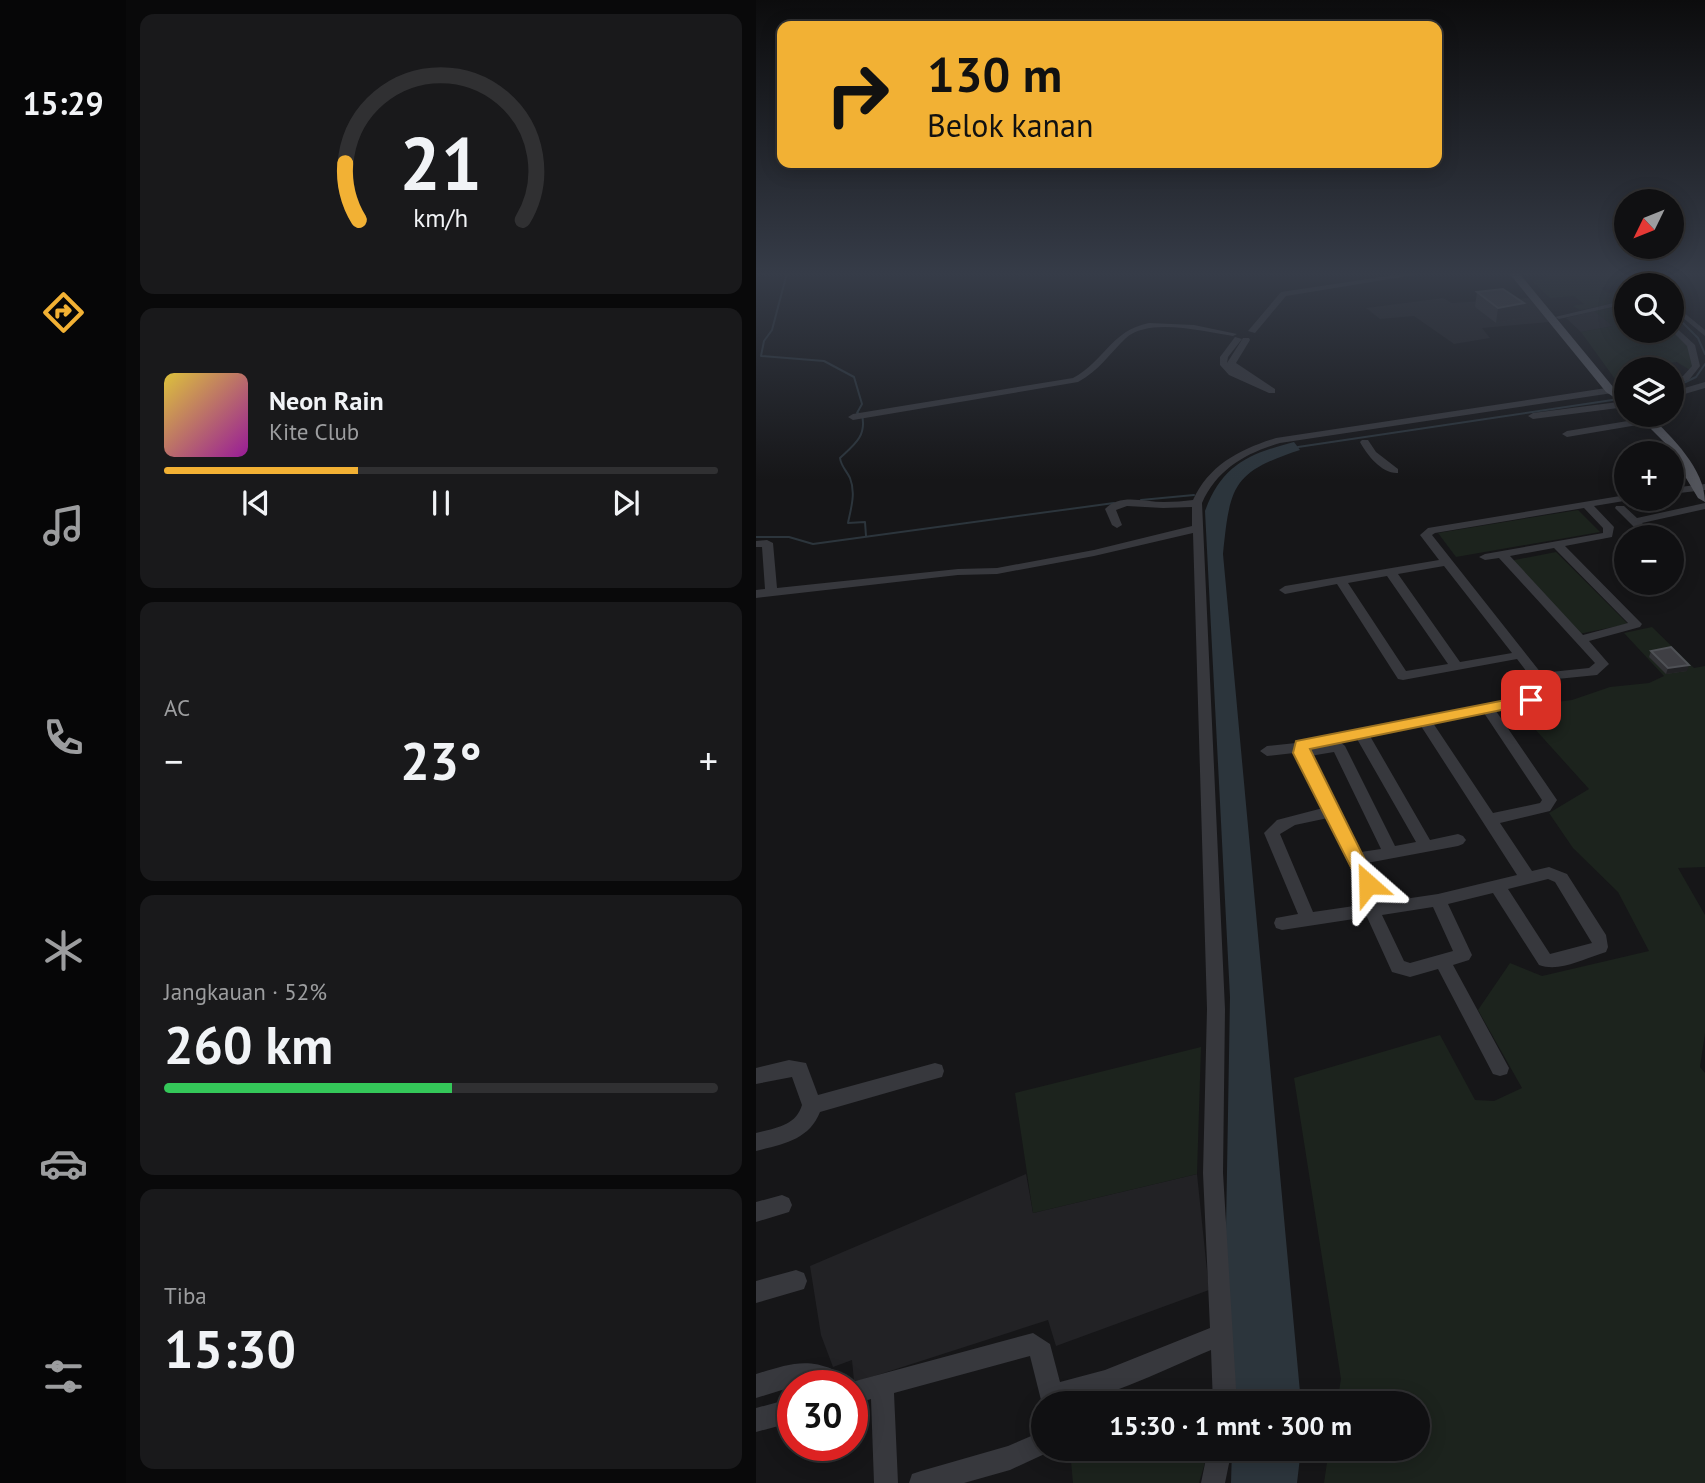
<!DOCTYPE html>
<html lang="id">
<head>
<meta charset="utf-8">
<style>
  :root { --surface:#101012; --page:#19191b; --text:#f1f3f6; --muted:#9c9d9f; --line:#303032; --accent:#f2b134 }
  body { margin:0; font-family:"PT Sans",sans-serif; background:var(--page); color:var(--text); height:100vh; display:flex; flex-direction:column; font-size:26px; white-space:nowrap }
  * { box-sizing:border-box; margin:0 }
  p { font-size:23px; color:var(--muted) }
  .icon { flex:none; width:38px; height:38px; fill:none; stroke:currentColor; stroke-width:2; stroke-linecap:round; stroke-linejoin:round }
  .map { position:relative; flex:1; overflow:hidden }
  .panel { display:flex; flex-direction:column; gap:14px; padding:14px; background:#09090a; width:630px }
  .panel>* { flex:none }
  .top-card { position:absolute; left:21px; top:21px; width:665px; height:147px; border-radius:14px; box-shadow:0 4px 18px #0003,0 0 0 2px var(--line); background:#f2b134; color:#111; overflow:hidden }
  .needle { width:46px; rotate:227deg }
  .buttons { position:absolute; left:858px; top:189px; display:grid; gap:14px }
  .buttons a { display:grid; place-items:center; width:70px; height:70px; border-radius:50%; background:var(--surface); box-shadow:0 4px 18px #0003,0 0 0 2px var(--line); font-size:35px }
  .speed { position:absolute; left:21px; top:1370px; display:flex; gap:14px; font-size:35px; font-weight:700; text-align:center }
  .speed>* { display:grid; place-content:center; width:91px; height:91px; border-radius:50%; background:var(--surface); box-shadow:0 4px 18px #0003,0 0 0 2px var(--line); line-height:1 }
  .speed .limit { border:10px solid #d22; background:#fff; color:#111 }
  .pin { position:absolute; display:grid; place-items:center; width:60px; height:60px; color:#fff; margin:-30px; border-radius:14px; box-shadow:0 4px 10px #0006 }
  .me { position:absolute; width:77px; margin:-38px; rotate:335deg; stroke-linejoin:round; filter:drop-shadow(0 0 5px #0008) }
  .turn { display:flex; align-items:center; gap:24px; height:147px; padding:0 35px; font-size:32px }
  .turn .icon { width:91px; height:91px; stroke-width:2.5 }
  .turn b { display:block; font-size:49px; line-height:60px }
  .big { font-size:52px; font-weight:700; line-height:1.1 }
  .panel .widget { flex:1; display:flex; flex-direction:column; justify-content:center; gap:10px; min-width:0; padding:0 24px; border-radius:14px; background:var(--page) }
  .panel .dial { align-items:center; gap:0 }
  .dial svg { height:182px; overflow:visible; fill:none; stroke:var(--line); stroke-width:7; stroke-linecap:round; text-anchor:middle }
  .dial text { fill:var(--text); stroke:none }
  .song { display:flex; align-items:center; gap:21px }
  .cover { width:84px; height:84px; border-radius:10px; background:linear-gradient(135deg,hsl(50 70% 55%),hsl(300 70% 35%)) }
  .played { height:7px; border-radius:4px; background:linear-gradient(90deg,var(--accent) 35%,var(--line) 35%) }
  .keys { display:flex; justify-content:space-around; direction:ltr }
  .heat { display:flex; justify-content:space-between; align-items:center; font-size:38px; direction:ltr }
  .charge { height:10px; border-radius:5px; background:linear-gradient(90deg,#34c759 52%,var(--line) 0) }
  .trip { position:absolute; left:275px; top:1391px; width:399px; height:70px; border-radius:35px; background:var(--surface); box-shadow:0 4px 18px #0003,0 0 0 2px var(--line); font-weight:700; line-height:70px; text-align:center }
  main { display:flex; flex:1; min-height:0 }
  .menu { display:flex; flex-direction:column; width:126px; justify-content:space-around; align-items:center; background:#060607; color:var(--muted) }
  .menu .icon { width:49px; height:49px }
  .menu .selected { color:var(--accent) }
  .menu b { font-size:32px; color:var(--text) }
  .map>svg:first-child { display:block }
</style>
</head>
<body>
<main>
<nav class="menu">
<b>15:29</b>
<svg class="icon selected" aria-label="directions" viewBox="0 0 24 24"><path d="M12 3l9 9-9 9-9-9zM9 14v-3h6M13 9l2 2-2 2"/></svg>
<svg class="icon" aria-label="music" viewBox="0 0 24 24"><path d="M9 18V5l10-2v13"/><circle cx="6" cy="18" r="3"/><circle cx="16" cy="16" r="3"/></svg>
<svg class="icon" aria-label="phone" viewBox="0 0 24 24"><path d="M5 4h4l2 5-3 2q2 4 5 5l2-3 5 2v4C11 20 4 13 5 4z"/></svg>
<svg class="icon" aria-label="climate" viewBox="0 0 24 24"><path d="M12 3v18M4 7l16 10M4 17L20 7"/></svg>
<svg class="icon" aria-label="car" viewBox="0 0 24 24"><path d="M5 17H2v-5l4-1 3-4h7l3 4 3 1v5h-3M9 17h6M6 11h13"/><circle cx="7" cy="17" r="2"/><circle cx="17" cy="17" r="2"/></svg>
<svg class="icon" aria-label="filters" viewBox="0 0 24 24"><path d="M4 7h16M4 17h16"/><circle cx="9" cy="7" r="2"/><circle cx="15" cy="17" r="2"/></svg>
</nav>
<section class="panel">
<div class="widget dial"><svg viewBox="0 0 100 80">
<path d="M14 69A42 42 0 1 1 86 69"/>
<path d="M14 69A42 42 0 0 1 8 44" stroke="#f2b134"/>
<text x="50" y="56" font-size="32" font-weight="700">21</text>
<text x="50" y="72" font-size="11">km/h</text>
</svg></div>
<div class="widget">
<div class="song"><i class="cover"></i><div><b>Neon Rain</b><p>Kite Club</p></div></div>
<div class="played"></div>
<div class="keys"><svg class="icon" aria-label="previous" viewBox="0 0 24 24"><path d="M18 5L8 12l10 7zM5 5v14"/></svg><svg class="icon" aria-label="pause" viewBox="0 0 24 24"><path d="M8 5v14M16 5v14"/></svg><svg class="icon" aria-label="next" viewBox="0 0 24 24"><path d="M6 5l10 7-10 7zM19 5v14"/></svg></div>
</div>
<div class="widget"><p>AC</p>
<div class="heat"><a>−</a><b class="big">23°</b><a>+</a></div>
</div>
<div class="widget"><p>Jangkauan · 52%</p><b class="big">260 km</b><div class="charge"></div></div>
<div class="widget"><p>Tiba</p><b class="big">15:30</b></div>
</section>
<div class="map">
<svg width="949" height="1483" viewBox="0 0 949 1483">
  <rect width="100%" height="100%" fill="#161618"/>
  <path fill="#222225" d="M 687,298 L 696,303 L 773,298 L 793,322 L 726,328 L 734,338 L 698,344 L 658,316 L 624,319 L 610,308 Z
    M 838,311 L 858,326 L 825,332 L 810,318 Z
    M 270,1174 L 277,1213 L 441,1174 L 453,1290 L 300,1346 L 292,1320 L 106,1380 L 98,1381 L 96,1360 L 77,1367 L 65,1335 L 54,1266 Z"/>
  <path fill="#1c231d" d="M 788,273 L 863,273 L 874,285 L 844,287 L 852,293 L 870,291 L 870,301 L 824,310 L 817,306 L 828,304 L 818,296 L 794,298 L 776,281 L 794,277 Z
    M 870,305 L 870,331 L 915,331 L 915,324 C 926,338 945,352 934,370 L 921,362 L 889,366 L 892,369 L 870,369 L 870,386 L 864,386 L 825,332 L 857,326 L 838,311 Z
    M 822,510 L 844,532 L 700,557 L 682,533 Z
    M 800,552 L 872,624 L 818,635 L 753,561 Z
    M 896,627 L 938,668 L 949,666 L 949,867 L 922,868 L 949,915 L 949,1033 L 944,1067 L 949,1073 L 949,1483 L 568,1483 L 573,1449 L 662,1449 L 662,1404 L 581,1403 L 585,1379 L 538,1078 L 684,1035 L 719,1100 L 738,1101 L 766,1088 L 722,1010 L 754,963 L 786,976 L 893,951 L 862,892 L 817,848 L 793,813 L 833,789 L 778,728 L 772,711 L 785,704 L 816,700 L 854,687 L 893,683 L 908,676 L 868,633 Z
    M 445,1047 L 441,1174 L 277,1213 L 259,1093 Z
    M 453,1449 L 443,1483 L 317,1483 L 314,1450 Z"/>
  <path fill="#2c353c" d="M 538,442 L 544,450 C 476,472 474,486 467,554 L 545,1403 L 474,1403 L 469,1288 L 474,997 L 449,511 C 466,465 492,454 538,442 Z
    M 476,1449 L 545,1449 L 541,1483 L 475,1483 Z"/>
  <g fill="none" stroke-linecap="round" stroke-linejoin="round">
    <path stroke="#2c353c" stroke-width="2" d="M 31,273 L 16,330 L 8,341 L 5,356 L 68,361 L 98,377 L 106,404 L 101,413 L 106,415 C 111,436 98,445 84,458 C 85,466 90,470 94,478 C 100,493 95,508 92,523 L 109,522 L 110,536
      M 877,273 L 890,285
      M 915,311 L 942,338 L 949,354
      M 915,389 L 940,377 L 949,364
      M 542,447 L 863,399
      M 385,500 L 438,495
      M 0,537 L 33,537 L 57,544 L 358,503"/>
    <path fill="#37383d" fill-rule="evenodd" d="M 652,273 L 670,273 L 530,296 L 499,333 L 492,331 L 525,292 Z
      M 879,273 L 887,273 L 899,285 L 891,285 Z
      M 876,281 L 882,285 L 874,285 L 872,283 Z
      M 870,300 L 870,304 L 803,319 L 799,317 Z
      M 915,302 L 949,330 L 949,336 L 915,308 Z
      M 393,323 L 438,325 L 481,334 L 477,336 C 448,332 394,317 370,338 C 354,353 343,371 322,382 L 97,420 L 92,417 L 97,414 L 317,378 C 349,361 354,331 393,323 Z
      M 915,323 L 939,345 L 944,366 L 933,380 L 915,385 L 915,379 L 927,376 L 936,366 L 931,346 L 915,330 Z
      M 479,337 L 486,339 L 472,357 L 471,363 L 487,338 L 493,338 L 494,340 L 480,363 L 519,389 L 519,393 L 513,393 L 473,375 L 464,365 L 464,357 Z
      M 949,382 L 949,388 L 915,398 L 915,392 Z
      M 870,385 L 870,391 L 524,443 C 490,453 461,469 446,503 L 469,1009 L 467,1173 L 481,1404 L 457,1404 L 455,1350 C 401,1372 346,1404 287,1404 L 287,1408 L 274,1356 L 138,1393 L 142,1483 L 118,1483 L 115,1399 L 96,1405 L 96,1386 L 42,1385 L 0,1398 L 0,1374 C 27,1366 48,1357 76,1369 C 83,1372 89,1376 92,1383 L 277,1333 L 294,1344 L 304,1382 L 349,1370 L 454,1328 L 447,1173 L 451,1009 L 437,533 L 338,556 L 241,574 L 202,575 L 0,598 L 0,590 L 9,589 L 6,547 L 0,547 L 0,541 L 11,540 L 17,543 L 21,588 L 202,569 L 241,568 L 338,550 L 436,526 L 436,507 L 407,508 L 371,506 L 360,510 L 366,525 L 361,528 L 356,525 L 349,509 C 364,493 388,502 408,502 C 418,502 428,501 437,500 C 453,465 484,449 520,438 Z
      M 870,401 L 870,407 L 777,419 L 772,416 L 777,413 Z
      M 902,416 L 907,419 L 905,421 L 811,437 L 806,434 L 811,431 Z
      M 606,440 L 612,440 L 620,452 L 642,469 L 642,473 C 626,474 611,455 604,442 Z
      M 949,484 L 949,490 L 915,494 L 915,488 Z
      M 870,495 L 870,499 L 875,499 L 874,500 L 838,506 L 858,527 L 856,537 L 809,546 L 886,624 L 884,627 L 833,641 L 853,664 L 841,675 L 791,680 L 803,695 L 801,698 L 740,711 L 801,800 L 794,811 L 744,823 L 776,871 L 793,867 L 811,874 L 850,935 L 852,947 L 850,952 L 844,954 C 825,960 803,972 783,965 L 737,893 L 692,904 L 716,955 L 713,960 L 697,965 L 753,1068 L 751,1074 L 744,1076 L 737,1074 L 682,969 L 654,977 L 636,972 L 611,917 L 526,930 L 520,928 L 518,923 L 520,918 L 542,914 L 508,833 L 521,820 L 567,808 L 538,753 L 511,756 L 504,751 L 511,746 L 540,743 L 787,693 L 761,659 L 647,680 L 642,679 L 581,584 L 529,594 L 523,590 L 529,586 L 683,560 L 664,535 L 672,528 ZM 828,508 L 847,528 L 847,533 L 729,554 L 723,557 L 729,560 L 743,558 L 839,663 L 833,668 L 785,673 L 676,535 L 679,533 ZM 798,548 L 872,623 L 827,635 L 754,556 ZM 688,566 L 756,653 L 704,662 L 642,574 ZM 631,576 L 692,664 L 650,671 L 592,583 ZM 728,713 L 786,800 L 784,803 L 737,813 L 677,723 ZM 665,726 L 761,875 L 682,894 L 628,902 L 611,863 L 702,846 L 707,844 L 710,840 L 707,836 L 702,834 L 674,840 L 614,736 ZM 601,739 L 660,842 L 639,846 L 589,746 L 584,742 ZM 578,752 L 625,849 L 605,852 L 554,756 ZM 572,818 L 593,859 L 612,904 L 557,912 L 524,834 L 539,825 ZM 792,879 L 799,882 L 836,943 L 794,954 L 752,889 ZM 677,907 L 697,951 L 654,963 L 648,961 L 626,915 Z
      M 949,503 L 949,509 L 886,523 L 899,537 L 888,537 L 859,508 L 860,506 L 868,506 L 881,518 Z
      M 33,1060 L 50,1063 L 62,1095 L 179,1063 L 186,1065 L 188,1071 L 186,1077 L 179,1079 L 64,1112 C 53,1140 27,1144 0,1151 L 0,1133 C 19,1128 40,1126 46,1105 L 36,1077 L 0,1084 L 0,1068 Z
      M 26,1195 L 33,1198 L 36,1205 L 33,1212 L 0,1222 L 0,1202 Z
      M 40,1270 L 48,1273 L 51,1281 L 48,1289 L 0,1303 L 0,1281 Z
      M 37,1398 L 37,1422 L 0,1432 L 0,1408 Z
      M 287,1431 L 287,1449 L 296,1449 L 295,1451 L 254,1470 L 208,1483 L 153,1483 L 156,1474 L 165,1471 L 252,1446 Z
      M 452,1449 L 476,1449 L 469,1483 L 445,1483 Z"/>
    <path fill="#53555c" fill-rule="evenodd" d="M 753,273 L 763,273 L 858,388 L 870,396 L 870,405 L 850,392 Z
      M 881,415 L 893,415 C 916,437 949,469 949,502 L 942,498 L 909,443 Z"/>
  </g>
  <path fill="#323236" d="M 721,292 L 768,303 L 766,318 L 740,323 L 719,307 Z
    M 895,651 L 931,671 L 910,674 L 893,657 Z"/>
  <path fill="#212124" d="M 768,303 L 766,318 L 740,323 L 742,308 Z
    M 933,665 L 931,671 L 910,674 L 912,668 Z"/>
  <path fill="#3f3f44" stroke="#4f5156" stroke-width="2" d="M 747,289 L 768,303 L 742,308 L 721,292 Z
    M 915,647 L 933,665 L 912,668 L 895,651 Z"/>
  <linearGradient id="sky" x2="0" y2="1"><stop stop-color="#0c0c0d"/><stop offset="0.57" stop-color="#363c48"/><stop offset="1" stop-color="#363c48" stop-opacity="0"/></linearGradient>
  <rect width="949" height="480" fill="url(#sky)"/>
  <path fill="#f2b134" stroke="#9d7322" stroke-width="2" d="M 775,695 L 780,696 L 780,703 L 554,749 L 621,884 L 612,891 L 606,889 L 537,753 L 540,741 Z"/>
</svg>
<div class="buttons">
<a><svg class="needle" viewBox="-14 -14 28 28"><path d="M0-13l5 13h-10z" fill="#e53935"/><path d="M0 13l5-13h-10z" fill="#9c9d9f"/></svg></a>
<a><svg class="icon" aria-label="search" viewBox="0 0 24 24"><circle cx="10" cy="10" r="6"/><path d="M15 15l6 6"/></svg></a>
<a><svg class="icon" aria-label="layers" viewBox="0 0 24 24"><path d="M12 4l9 5-9 5-9-5zM3 14l9 5 9-5"/></svg></a>
<a>+</a>
<a>−</a>
</div>
<div class="speed"><div class="limit">30</div></div>
<div class="pin" style="left:775px;top:700px;background:#d93025"><svg class="icon" aria-label="arrive" viewBox="0 0 24 24"><path d="M6 21V4h12l-3 4 3 4H6"/></svg></div>
<svg class="me" style="left:612px;top:884px" viewBox="-20 -20 40 40"><path d="M0-17L14 15 0 8-14 15z" fill="#f2b134" stroke="#fff" stroke-width="4"/></svg>
<div class="trip">15:30 · 1 mnt · 300 m</div>
<div class="top-card">
<div class="turn"><svg class="icon" aria-label="right" viewBox="0 0 24 24"><path d="M7 20v-9h11M14 6l5 5-5 5"/></svg><div><b>130 m</b>Belok kanan</div></div>
</div>
</div>
</main>
</body>
</html>
